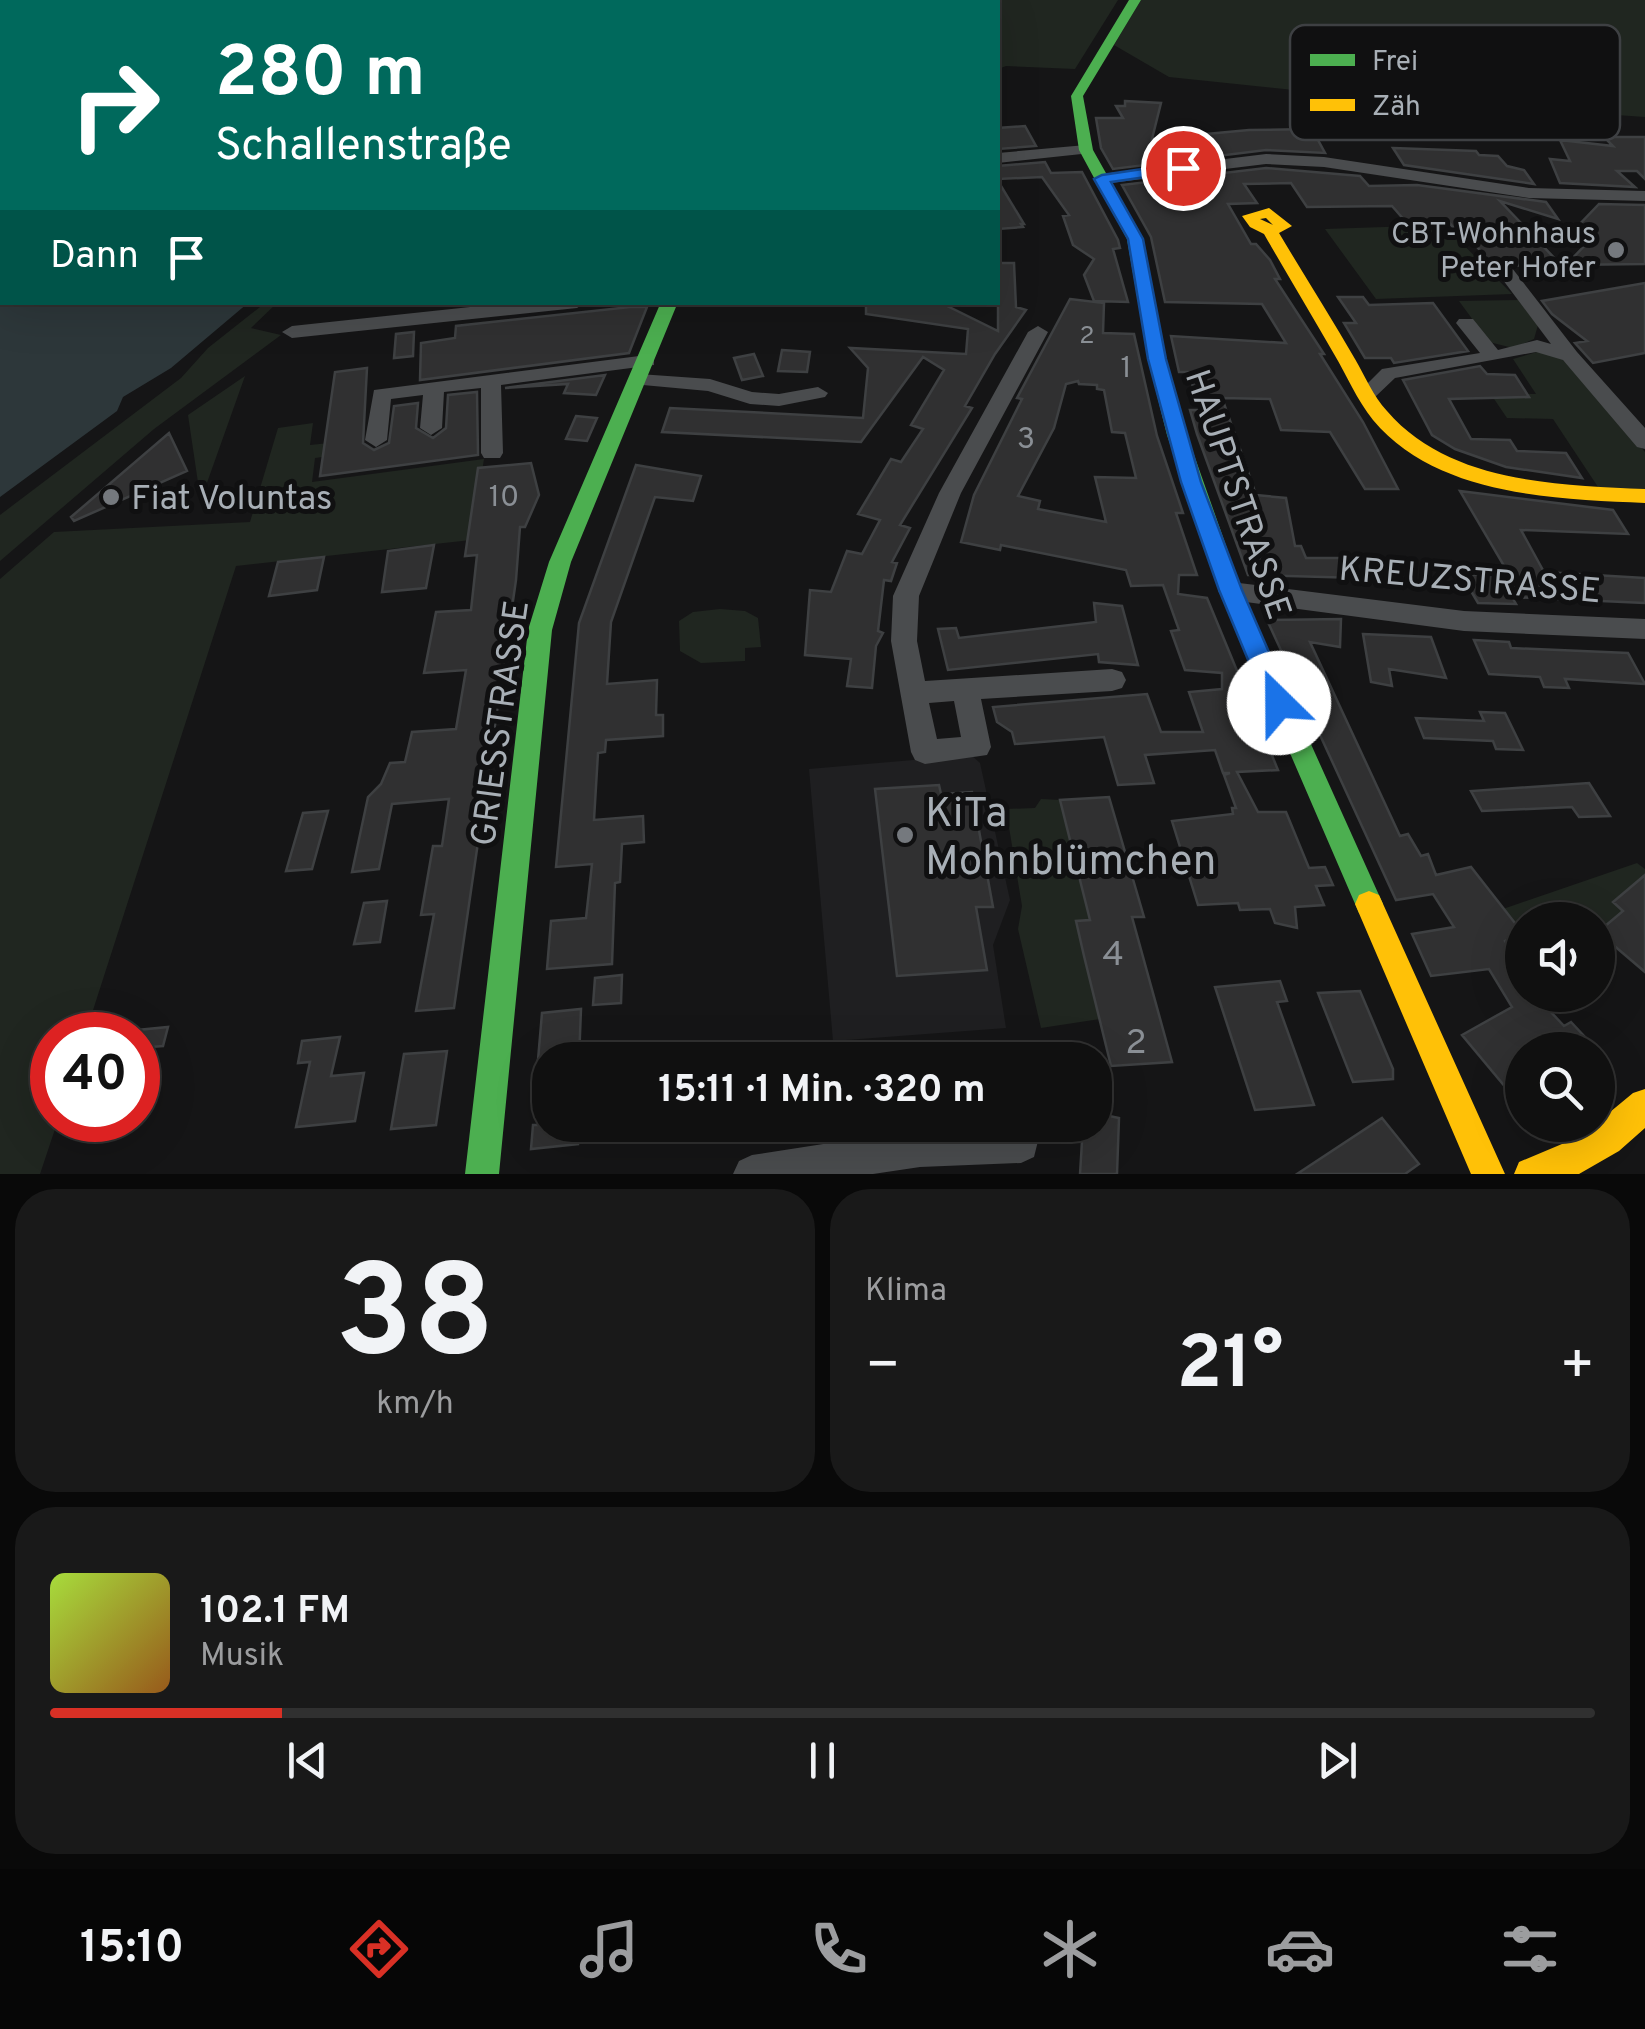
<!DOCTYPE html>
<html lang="de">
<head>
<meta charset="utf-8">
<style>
  :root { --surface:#101010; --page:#191919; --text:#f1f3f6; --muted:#9c9d9f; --line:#303030; --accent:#d93025 }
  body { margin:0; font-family:Overpass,sans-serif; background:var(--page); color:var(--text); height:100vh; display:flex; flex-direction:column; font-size:38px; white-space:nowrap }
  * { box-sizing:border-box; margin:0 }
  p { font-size:32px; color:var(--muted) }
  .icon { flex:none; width:55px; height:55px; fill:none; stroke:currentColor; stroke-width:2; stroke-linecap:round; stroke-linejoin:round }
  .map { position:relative; height:1174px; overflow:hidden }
  .details { display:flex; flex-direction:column; gap:15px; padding:15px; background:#090909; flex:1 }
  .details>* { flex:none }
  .guide { position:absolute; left:0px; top:0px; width:1000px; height:305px; box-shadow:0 10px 40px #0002,0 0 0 2px var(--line); background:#00695c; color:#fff; overflow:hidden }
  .buttons { position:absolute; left:1505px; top:902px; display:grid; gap:20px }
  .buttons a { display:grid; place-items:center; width:110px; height:110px; border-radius:50%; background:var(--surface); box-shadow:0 10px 40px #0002,0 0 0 2px var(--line); font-size:50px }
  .speed { position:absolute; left:30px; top:1012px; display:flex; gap:20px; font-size:50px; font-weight:700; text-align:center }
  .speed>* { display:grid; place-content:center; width:130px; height:130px; border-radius:50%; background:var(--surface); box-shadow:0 10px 40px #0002,0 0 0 2px var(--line); line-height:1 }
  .speed .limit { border:15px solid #d22; background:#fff; color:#111 }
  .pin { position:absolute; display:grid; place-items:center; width:85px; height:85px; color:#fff; margin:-42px; border:5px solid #fff; border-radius:50%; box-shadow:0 2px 10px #0007 }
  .me { position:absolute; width:110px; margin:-55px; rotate:337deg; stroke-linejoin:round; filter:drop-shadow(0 0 8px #0008) }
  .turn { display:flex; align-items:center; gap:35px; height:210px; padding:0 50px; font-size:45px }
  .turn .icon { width:130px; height:130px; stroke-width:2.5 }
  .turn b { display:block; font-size:70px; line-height:85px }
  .then { display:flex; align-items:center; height:95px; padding:0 50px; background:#0003; gap:20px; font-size:38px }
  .big { font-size:75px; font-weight:700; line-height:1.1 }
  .details .widget { flex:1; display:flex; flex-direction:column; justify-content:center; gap:15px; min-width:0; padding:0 35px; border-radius:40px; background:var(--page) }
  .details .dial { align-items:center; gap:0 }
  .dial b { font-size:130px; line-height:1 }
  .song { display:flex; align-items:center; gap:30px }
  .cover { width:120px; height:120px; border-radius:15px; background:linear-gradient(135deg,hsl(80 70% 55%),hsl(30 70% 35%)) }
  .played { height:10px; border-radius:5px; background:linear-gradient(90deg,var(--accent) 15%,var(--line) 15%) }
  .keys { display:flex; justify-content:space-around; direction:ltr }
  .heat { display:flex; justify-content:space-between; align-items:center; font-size:55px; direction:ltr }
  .details .tiles { flex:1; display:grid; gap:15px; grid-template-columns:1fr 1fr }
  .widget:last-child { grid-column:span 2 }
  .trip { position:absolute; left:532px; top:1042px; width:580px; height:100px; border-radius:40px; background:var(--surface); box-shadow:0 10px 40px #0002,0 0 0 2px var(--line); font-weight:700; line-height:100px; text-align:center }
  .tabs { display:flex; height:160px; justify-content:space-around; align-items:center; background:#060606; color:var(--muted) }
  .tabs .icon { width:70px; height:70px }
  .tabs .active { color:var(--accent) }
  .tabs b { font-size:45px; color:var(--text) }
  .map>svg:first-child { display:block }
</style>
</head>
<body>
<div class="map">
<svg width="1645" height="1174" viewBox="0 0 1645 1174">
  <rect width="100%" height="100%" fill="#151516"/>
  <path fill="#1f1f21" d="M 971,755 L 980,763 L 1010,900 L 993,945 L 1006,1028 L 833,1041 L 809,769 Z"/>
  <path fill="#202620" d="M 792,0 L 1118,0 L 1075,69 L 1006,66 L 998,69 L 998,2 Z
    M 1141,0 L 1645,0 L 1645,117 L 1350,96 L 1169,77 L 1114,45 Z
    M 1444,225 L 1512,294 L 1376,299 L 1325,229 Z
    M 1518,300 L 1538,325 L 1534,339 L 1513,348 L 1489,342 L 1459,301 Z
    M 265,303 L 277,303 L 251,328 L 281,335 L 154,429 L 0,561 L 0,515 L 181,378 L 208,348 Z
    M 1537,352 L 1557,354 L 1591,387 L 1645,452 L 1645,489 L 1598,487 L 1553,419 L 1507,418 L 1490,393 L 1536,394 L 1513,359 Z
    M 245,376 L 203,494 L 200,496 L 188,415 Z
    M 313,423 L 310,445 L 339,442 L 337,455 L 315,458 L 312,482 L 484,459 L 471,540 L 236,566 L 85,1035 L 52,1035 L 52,1120 L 58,1120 L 40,1174 L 0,1174 L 0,579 L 54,532 L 250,522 L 278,428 Z
    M 720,609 L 745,611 L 758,618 L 761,647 L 745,648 L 745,661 L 701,663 L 680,651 L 679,621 L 693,612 Z
    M 1041,799 L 1060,800 L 1090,920 L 1100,1019 L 1041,1028 L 1018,929 L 1022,906 L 1006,809 L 1035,808 Z
    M 1637,863 L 1645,869 L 1645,875 L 1613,902 L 1645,929 L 1616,918 L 1598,933 L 1598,920 L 1522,920 L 1522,932 L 1503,909 Z"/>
  <path fill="#2d373a" d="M 56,0 L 534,0 L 54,2 Z
    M 0,21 L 2,302 L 248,303 L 171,368 L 123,397 L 117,411 L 0,497 Z"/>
  <path fill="#303031" stroke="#3e4042" stroke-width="2.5" fill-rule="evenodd" d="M 1125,101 L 1161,103 L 1152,139 L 1249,130 L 1312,129 L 1325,153 L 1266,150 L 1113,169 L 1101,148 L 1096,118 L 1123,118 L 1116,106 L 1125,106 Z
    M 1025,126 L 1036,146 L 998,149 L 998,128 Z
    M 1604,137 L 1645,137 L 1645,179 L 1637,171 L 1617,171 L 1635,187 L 1560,183 L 1550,159 L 1570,161 L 1560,140 L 1613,146 Z
    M 1393,148 L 1476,151 L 1479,155 L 1498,156 L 1507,166 L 1524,170 L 1534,184 L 1404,165 Z
    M 1045,162 L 1051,173 L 1082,172 L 1118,240 L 1120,248 L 1113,249 L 1128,302 L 1094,301 L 1084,275 L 1094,259 L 1073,245 L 1063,216 L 1069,215 L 1042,177 L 998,179 L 998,166 Z
    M 1266,168 L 1360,176 L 1369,186 L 1417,185 L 1546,202 L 1558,219 L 1500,201 L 1561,265 L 1494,266 L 1462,230 L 1455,230 L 1449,222 L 1406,222 L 1392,206 L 1307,207 L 1291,183 L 1244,184 L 1257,203 L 1228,204 L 1251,244 L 1256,244 L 1270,260 L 1280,279 L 1275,279 L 1324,354 L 1320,354 L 1363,422 L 1398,489 L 1365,489 L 1330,432 L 1281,430 L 1270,399 L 1222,398 L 1246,466 L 1256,495 L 1286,498 L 1295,546 L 1301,546 L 1306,558 L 1350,558 L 1359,578 L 1248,575 L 1197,434 L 1190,410 L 1201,410 L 1188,372 L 1179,372 L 1171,336 L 1286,343 L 1262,304 L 1165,302 L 1151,237 L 1122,185 Z
    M 998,181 L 1024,224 L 1021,224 L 1023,227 L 998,229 Z
    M 1599,204 L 1645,205 L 1645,264 L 1566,265 L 1589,241 L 1576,228 Z
    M 998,263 L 1014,263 L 1016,307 L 1026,310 L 995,354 L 965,406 L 972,408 L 900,525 L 910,528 L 892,562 L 897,563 L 891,581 L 884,580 L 878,631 L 883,633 L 876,646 L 872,688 L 847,686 L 851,659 L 805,655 L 810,590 L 831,592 L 847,551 L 862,554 L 880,520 L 858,514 L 891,459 L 901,462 L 923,429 L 911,425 L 944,370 L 923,357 L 861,442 L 662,432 L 670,408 L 863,418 L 868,368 L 850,348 L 966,354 L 968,329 L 866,314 L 866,302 L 939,302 L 998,331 Z
    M 1645,283 L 1645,353 L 1593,363 L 1575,343 L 1587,341 L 1552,314 L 1542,301 Z
    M 1338,297 L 1363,297 L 1369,305 L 1433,303 L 1468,351 L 1394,363 L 1391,358 L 1365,358 L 1344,323 L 1356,323 Z
    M 1070,299 L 1104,303 L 1103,333 L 1134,334 L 1157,436 L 1183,513 L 1176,513 L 1197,575 L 1179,575 L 1178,594 L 1207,598 L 1278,770 L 1237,772 L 1258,812 L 1286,812 L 1309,868 L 1325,867 L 1333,885 L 1316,886 L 1324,905 L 1295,907 L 1297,928 L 1275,923 L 1270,909 L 1240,910 L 1238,903 L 1198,905 L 1172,821 L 1233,814 L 1232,808 L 1236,808 L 1224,775 L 1230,773 L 1223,773 L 1215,750 L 1145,755 L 1154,783 L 1118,785 L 1104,737 L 1015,744 L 1012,732 L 997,722 L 993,707 L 1147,694 L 1161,732 L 1203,732 L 1189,692 L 1222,689 L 1222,673 L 1185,670 L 1171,631 L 1179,630 L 1163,585 L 1131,586 L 1126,570 L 1001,545 L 1000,550 L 961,542 L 974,495 L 1022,399 L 1017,398 ZM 1078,381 L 1079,384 L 1097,385 L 1097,389 L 1104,390 L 1112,432 L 1125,433 L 1136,478 L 1095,477 L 1106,522 L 1038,509 L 1040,501 L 1018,496 L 1054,428 L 1066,384 Z
    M 630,307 L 647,307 L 629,353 L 420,380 L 421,343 L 455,338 L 456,326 Z
    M 414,332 L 413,356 L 394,358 L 396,334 Z
    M 782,350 L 810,352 L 807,372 L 778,371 Z
    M 754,354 L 763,376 L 742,380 L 734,358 Z
    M 1480,366 L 1487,374 L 1515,375 L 1529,397 L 1449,399 L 1471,439 L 1510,440 L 1517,451 L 1566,453 L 1582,478 L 1506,467 L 1455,449 L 1432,435 L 1403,380 Z
    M 367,368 L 363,443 L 374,450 L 389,443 L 394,406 L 418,403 L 416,428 L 433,438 L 446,428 L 448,395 L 477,392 L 478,455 L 320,476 L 335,372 Z
    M 605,375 L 596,395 L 564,393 L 568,384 L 505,388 Z
    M 576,416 L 597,418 L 587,441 L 566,439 Z
    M 169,433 L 187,471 L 74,521 L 71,517 Z
    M 531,463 L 539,495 L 525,527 L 520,527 L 516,580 L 454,1008 L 416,1011 L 434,914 L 421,915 L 433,846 L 442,846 L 449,799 L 392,804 L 379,869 L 352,872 L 368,797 L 381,784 L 390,763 L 405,762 L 412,732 L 456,729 L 466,670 L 424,673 L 436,612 L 471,610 L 477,555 L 465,556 L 478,468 Z
    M 636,465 L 701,476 L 693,501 L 655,497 L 611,622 L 607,684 L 657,680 L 656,715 L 663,715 L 663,736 L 606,740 L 605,752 L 598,753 L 594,820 L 643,816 L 644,842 L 622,844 L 620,882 L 615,883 L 612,964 L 547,969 L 551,921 L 586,918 L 592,864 L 556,867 L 579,623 Z
    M 1460,491 L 1613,510 L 1628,534 L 1521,530 L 1544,572 L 1645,578 L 1645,603 L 1512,597 L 1516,604 L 1478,603 L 1461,574 L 1510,576 Z
    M 434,545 L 426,588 L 382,592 L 388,551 Z
    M 324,557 L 317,590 L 269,596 L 278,562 Z
    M 1094,603 L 1122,606 L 1138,665 L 1099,662 L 1098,654 L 948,670 L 938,629 L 956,628 L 959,638 L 1096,622 Z
    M 1341,619 L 1340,647 L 1310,642 L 1400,836 L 1408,834 L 1421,856 L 1428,854 L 1436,875 L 1471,867 L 1522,932 L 1505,941 L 1522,971 L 1522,995 L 1535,995 L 1564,1026 L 1571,1022 L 1585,1037 L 1578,1042 L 1586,1050 L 1522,1050 L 1522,1107 L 1462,1035 L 1512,1007 L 1489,969 L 1431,976 L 1412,934 L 1454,927 L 1433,894 L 1396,900 L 1267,620 Z
    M 1363,634 L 1431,637 L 1446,678 L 1389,669 L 1392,686 L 1371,682 Z
    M 1474,640 L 1509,642 L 1511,648 L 1628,653 L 1645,684 L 1565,679 L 1569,688 L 1544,687 L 1540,677 L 1489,674 Z
    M 1480,712 L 1505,713 L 1523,750 L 1496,749 L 1493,741 L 1424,738 L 1416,718 L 1484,721 Z
    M 1589,783 L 1610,816 L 1579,817 L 1572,807 L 1482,811 L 1471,791 Z
    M 939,785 L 941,794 L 972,792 L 993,907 L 976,907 L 987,970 L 897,976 L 875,789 Z
    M 1109,797 L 1144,917 L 1132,917 L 1172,1062 L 1111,1066 L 1084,956 L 1076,921 L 1090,920 L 1060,800 Z
    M 328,811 L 312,869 L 286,871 L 303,813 Z
    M 1645,875 L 1645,972 L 1598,932 L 1623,911 L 1613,902 Z
    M 387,901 L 380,942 L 354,944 L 364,903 Z
    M 622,975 L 621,1003 L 593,1005 L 595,978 Z
    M 1280,981 L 1287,1001 L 1277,1002 L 1314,1105 L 1255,1110 L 1215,987 Z
    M 1360,991 L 1393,1069 L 1393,1079 L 1353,1082 L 1318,993 Z
    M 581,1009 L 579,1060 L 538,1060 L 542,1013 Z
    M 168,1027 L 163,1046 L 138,1048 L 138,1030 Z
    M 340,1037 L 331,1076 L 364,1073 L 355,1121 L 296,1127 L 310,1062 L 298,1063 L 302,1041 Z
    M 447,1051 L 436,1125 L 391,1129 L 404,1054 Z
    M 1095,1113 L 1119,1118 L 1117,1174 L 1080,1174 L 1083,1125 L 1095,1125 Z
    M 1382,1118 L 1419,1164 L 1405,1174 L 1297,1174 Z
    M 533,1125 L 579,1125 L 578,1144 L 531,1149 Z"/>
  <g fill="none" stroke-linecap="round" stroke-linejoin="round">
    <path fill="#4a4c4e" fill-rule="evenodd" d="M 1086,145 L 1091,147 L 1091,153 L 998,163 L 998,153 Z
      M 1266,154 L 1324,157 L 1529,188 L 1645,191 L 1645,201 L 1529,198 L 1324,167 L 1266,164 L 1102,184 L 1094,179 L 1102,174 Z
      M 1506,267 L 1512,268 L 1577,352 L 1645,428 L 1645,449 L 1637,447 L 1563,360 L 1536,352 L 1395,378 L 1374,398 L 1360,398 L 1357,394 L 1382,369 L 1480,353 L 1456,323 L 1459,319 L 1473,319 L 1498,350 L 1537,340 L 1551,344 L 1497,272 Z
      M 518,302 L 586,302 L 577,308 L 292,338 L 282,332 L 292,326 Z
      M 1038,326 L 1048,332 L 961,493 L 919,596 L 917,641 L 925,681 L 1112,669 L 1122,672 L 1126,680 L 1122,688 L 1112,691 L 981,699 L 991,747 L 987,755 L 925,764 L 915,760 L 911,752 L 891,641 L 893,596 L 939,493 L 1028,332 ZM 954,701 L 961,737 L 937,739 L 929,703 Z
      M 647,355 L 654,357 L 654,365 L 501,385 L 503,453 L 500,458 L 484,458 L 481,453 L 481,388 L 444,392 L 442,428 L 431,435 L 420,428 L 423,395 L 391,399 L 387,440 L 376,447 L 365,440 L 374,390 Z
      M 639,374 L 710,379 L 752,392 L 779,394 L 818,387 L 828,393 L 825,397 L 779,406 L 750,404 L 708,391 L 632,384 L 629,380 Z
      M 1231,582 L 1464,611 L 1645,619 L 1645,639 L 1464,631 L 1231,600 L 1222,598 L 1218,591 L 1222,584 Z
      M 1042,1125 L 1034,1157 L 1021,1163 L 920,1167 L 873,1174 L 733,1174 L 739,1161 L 752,1155 L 920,1129 Z"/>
    <path fill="#4caf50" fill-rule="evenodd" d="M 1129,0 L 1141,0 L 1083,96 L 1093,150 L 1143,239 L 1166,359 L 1187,435 L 1242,591 L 1383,904 L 1379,913 L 1369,917 L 1359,913 L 1220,591 L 1167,435 L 1148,359 L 1127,239 L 1079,150 L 1071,96 Z
      M 661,302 L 678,302 L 571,562 L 552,630 L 499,1174 L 465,1174 L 528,630 L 549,562 Z"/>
    <path fill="#ffc107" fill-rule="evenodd" d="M 1269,208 L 1292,226 L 1279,233 C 1304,275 1330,316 1355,359 C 1365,376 1373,396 1387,411 C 1449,483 1557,485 1645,489 L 1645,503 C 1554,499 1437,496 1373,420 C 1357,400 1347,376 1334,354 C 1311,314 1287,274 1264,234 L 1250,227 L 1242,216 ZM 1266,218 L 1273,225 L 1260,219 Z
      M 1369,891 L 1379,895 L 1505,1174 L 1471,1174 L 1355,904 L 1359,895 Z
      M 1645,1089 L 1645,1128 L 1619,1151 L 1579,1174 L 1514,1174 L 1519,1162 L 1581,1136 L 1633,1093 Z"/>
  </g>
  <path fill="#1a73e8" stroke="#114b97" stroke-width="2.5" d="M 1183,163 L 1188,164 L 1188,171 L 1111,182 L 1143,239 L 1166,359 L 1201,482 L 1242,590 L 1291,703 L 1288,710 L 1270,710 L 1266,703 L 1219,590 L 1181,482 L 1148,359 L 1128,239 L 1094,179 L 1102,175 Z"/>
  <g fill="#75797e" stroke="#101011" stroke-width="4">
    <circle cx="1616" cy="250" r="10"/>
    <circle cx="111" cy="497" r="10"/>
    <circle cx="905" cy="835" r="10"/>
  </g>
  <g text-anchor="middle" stroke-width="10" stroke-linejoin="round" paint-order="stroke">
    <g font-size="25" fill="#8a8f95">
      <text x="1087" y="343">2</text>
    </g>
    <g font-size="30" fill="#a8afb6" stroke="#101011" text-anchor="end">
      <text x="1596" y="243">CBT-Wohnhaus<tspan x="1596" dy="34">Peter Hofer</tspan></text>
    </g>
    <g font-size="30" fill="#8a8f95">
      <text x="1126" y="377">1</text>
      <text x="1026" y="448">3</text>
      <text x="504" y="506">10</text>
    </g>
    <g font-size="35" fill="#a8afb6" stroke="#101011">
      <text transform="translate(1239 494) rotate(71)" y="12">HAUPTSTRASSE</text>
      <text transform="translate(1470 579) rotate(5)" y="12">KREUZSTRASSE</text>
      <text transform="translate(499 723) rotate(-82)" y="12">GRIESSTRASSE</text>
    </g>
    <g font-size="35" fill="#a8afb6" stroke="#101011" text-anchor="start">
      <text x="131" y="509">Fiat Voluntas</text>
    </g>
    <g font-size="35" fill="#8a8f95">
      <text x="1113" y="965">4</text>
      <text x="1136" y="1053">2</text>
    </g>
    <g font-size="42" fill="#a8afb6" stroke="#101011" text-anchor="start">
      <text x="925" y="826">KiTa<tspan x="925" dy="48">Mohnblümchen</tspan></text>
    </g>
  </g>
  <rect x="1290" y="25" width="330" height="115" rx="15" fill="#101011" stroke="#3e4043" stroke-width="2.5"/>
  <rect x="1310" y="54" width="45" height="12" fill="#4caf50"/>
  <rect x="1310" y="99" width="45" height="12" fill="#ffc107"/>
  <g font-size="28" fill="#a8afb6">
    <text x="1372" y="70">Frei</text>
    <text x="1372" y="115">Zäh</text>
  </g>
</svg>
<div class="buttons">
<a><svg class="icon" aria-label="sound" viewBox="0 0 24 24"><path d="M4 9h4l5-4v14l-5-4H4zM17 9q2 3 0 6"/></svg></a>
<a><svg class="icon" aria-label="search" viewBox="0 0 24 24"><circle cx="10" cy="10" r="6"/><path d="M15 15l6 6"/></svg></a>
</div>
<div class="speed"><div class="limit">40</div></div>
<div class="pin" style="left:1183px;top:168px;background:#d93025"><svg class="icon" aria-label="arrive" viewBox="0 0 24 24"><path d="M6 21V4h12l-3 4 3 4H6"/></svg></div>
<svg class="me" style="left:1279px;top:703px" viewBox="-20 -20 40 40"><circle r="19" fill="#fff"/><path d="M0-13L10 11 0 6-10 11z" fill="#1a73e8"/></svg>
<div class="trip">15:11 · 1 Min. · 320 m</div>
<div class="guide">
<div class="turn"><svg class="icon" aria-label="right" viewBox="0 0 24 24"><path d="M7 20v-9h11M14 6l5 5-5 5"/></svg><div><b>280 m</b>Schallenstraße</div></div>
<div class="then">Dann<svg class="icon" aria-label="arrive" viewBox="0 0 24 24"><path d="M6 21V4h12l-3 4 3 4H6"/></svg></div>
</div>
</div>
<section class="details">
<div class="tiles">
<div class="widget dial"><b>38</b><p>km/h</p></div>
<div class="widget"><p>Klima</p>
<div class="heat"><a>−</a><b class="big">21°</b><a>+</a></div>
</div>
<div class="widget">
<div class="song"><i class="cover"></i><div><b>102.1 FM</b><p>Musik</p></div></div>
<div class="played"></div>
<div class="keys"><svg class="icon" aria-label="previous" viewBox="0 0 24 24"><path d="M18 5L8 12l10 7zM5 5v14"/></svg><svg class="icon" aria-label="pause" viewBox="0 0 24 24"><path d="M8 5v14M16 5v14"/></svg><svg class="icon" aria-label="next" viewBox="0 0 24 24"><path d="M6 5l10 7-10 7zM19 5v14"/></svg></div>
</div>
</div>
</section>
<nav class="tabs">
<b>15:10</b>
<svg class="icon active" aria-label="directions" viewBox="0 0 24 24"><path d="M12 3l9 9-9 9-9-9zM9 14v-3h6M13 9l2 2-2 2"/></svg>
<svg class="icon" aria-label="music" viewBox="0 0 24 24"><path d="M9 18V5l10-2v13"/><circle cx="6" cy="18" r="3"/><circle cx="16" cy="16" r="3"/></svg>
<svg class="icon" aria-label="phone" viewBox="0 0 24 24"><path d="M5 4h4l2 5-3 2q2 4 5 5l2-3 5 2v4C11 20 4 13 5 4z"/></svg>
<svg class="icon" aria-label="climate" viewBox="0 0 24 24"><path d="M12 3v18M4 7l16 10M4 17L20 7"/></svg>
<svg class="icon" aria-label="car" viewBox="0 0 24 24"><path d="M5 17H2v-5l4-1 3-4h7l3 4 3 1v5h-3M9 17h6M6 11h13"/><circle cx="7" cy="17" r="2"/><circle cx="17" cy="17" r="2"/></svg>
<svg class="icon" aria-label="filters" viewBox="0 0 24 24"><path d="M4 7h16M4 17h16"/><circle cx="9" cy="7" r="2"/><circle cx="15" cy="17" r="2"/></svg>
</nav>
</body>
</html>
